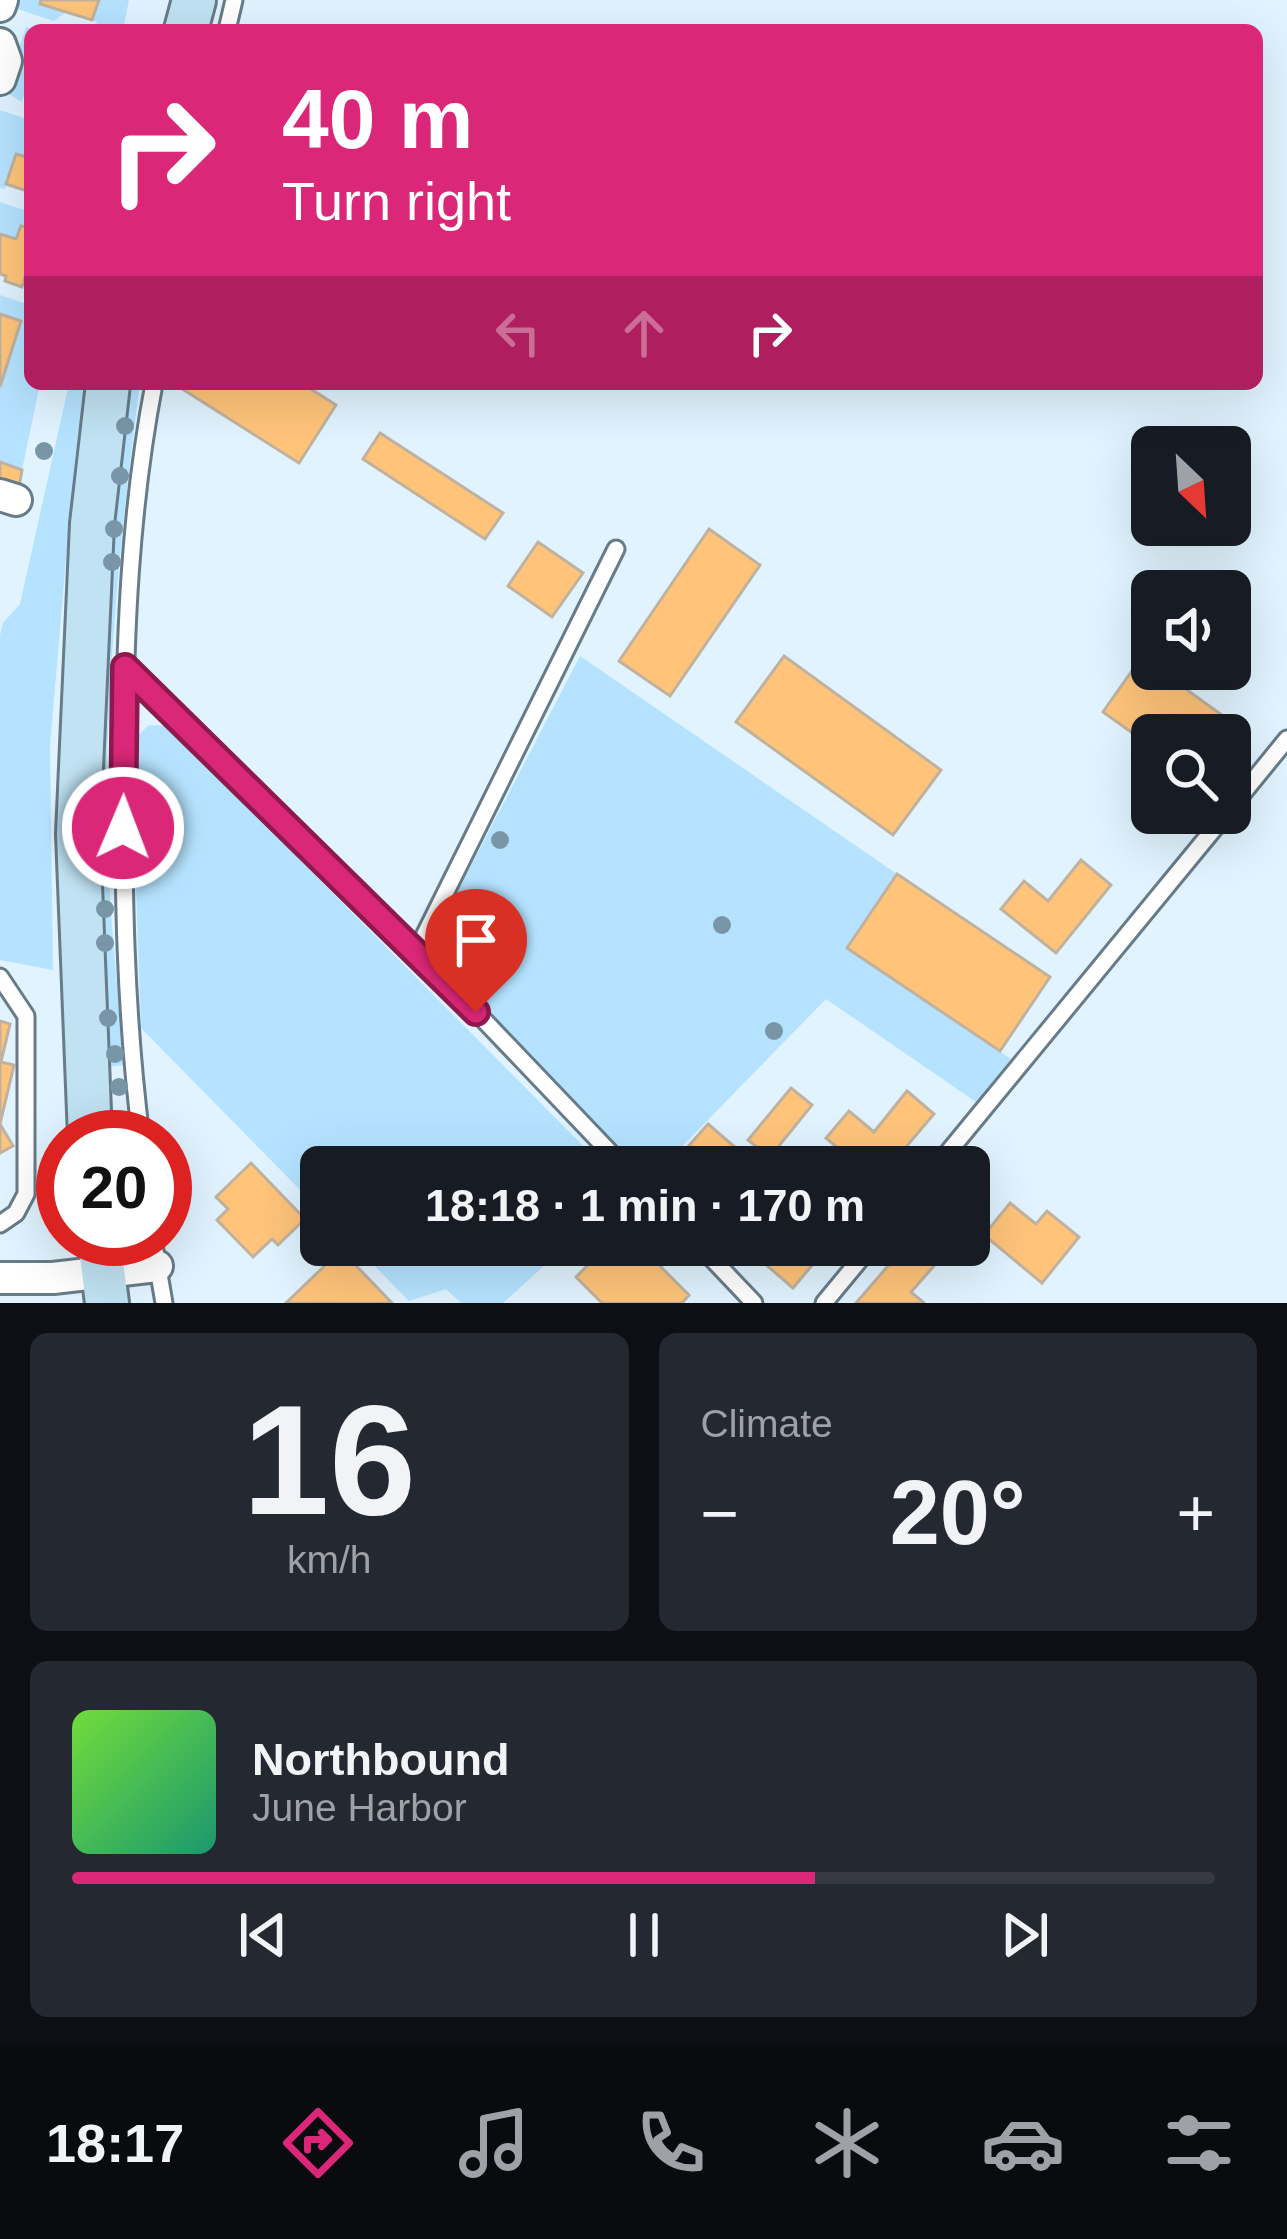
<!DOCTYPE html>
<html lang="en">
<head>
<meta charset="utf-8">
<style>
  :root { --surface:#171b24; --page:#242831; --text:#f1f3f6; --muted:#9ea1a6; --line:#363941; --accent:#db2777 }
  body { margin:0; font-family:Helvetica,sans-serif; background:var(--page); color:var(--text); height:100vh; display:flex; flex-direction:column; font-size:45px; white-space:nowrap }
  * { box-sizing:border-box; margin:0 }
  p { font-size:39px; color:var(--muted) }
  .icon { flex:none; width:66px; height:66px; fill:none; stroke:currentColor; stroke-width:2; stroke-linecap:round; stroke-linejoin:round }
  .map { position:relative; height:1303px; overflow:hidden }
  .details { display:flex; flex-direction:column; gap:30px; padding:30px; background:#0d0f14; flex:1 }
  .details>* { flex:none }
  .top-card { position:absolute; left:24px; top:24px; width:1239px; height:366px; border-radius:18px; box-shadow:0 12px 48px #0002; background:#db2777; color:#fff; overflow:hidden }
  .needle { width:78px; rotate:155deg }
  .tools { position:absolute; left:1131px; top:426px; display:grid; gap:24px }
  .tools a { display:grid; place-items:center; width:120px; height:120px; border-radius:18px; background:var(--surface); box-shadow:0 12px 48px #0002; font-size:60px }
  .speed { position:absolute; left:36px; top:1110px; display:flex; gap:24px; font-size:60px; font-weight:700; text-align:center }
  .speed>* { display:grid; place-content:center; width:156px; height:156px; border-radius:50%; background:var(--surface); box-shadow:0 12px 48px #0002; line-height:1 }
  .speed .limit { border:18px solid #d22; background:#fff; color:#111 }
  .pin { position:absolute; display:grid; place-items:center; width:102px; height:102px; color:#fff; margin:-123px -51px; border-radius:50% 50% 50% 0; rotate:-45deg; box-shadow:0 0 12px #0007 }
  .pin .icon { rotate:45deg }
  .me { position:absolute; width:132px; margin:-66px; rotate:1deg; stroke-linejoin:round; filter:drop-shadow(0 0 9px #0008) }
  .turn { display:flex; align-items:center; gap:42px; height:252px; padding:0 60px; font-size:54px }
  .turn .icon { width:156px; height:156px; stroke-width:2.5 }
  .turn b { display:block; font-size:84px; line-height:102px }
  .lanes { display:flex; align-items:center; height:114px; padding:0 60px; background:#0003; justify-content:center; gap:60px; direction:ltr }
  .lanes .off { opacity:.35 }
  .big { font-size:90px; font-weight:600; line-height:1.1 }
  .details .card { flex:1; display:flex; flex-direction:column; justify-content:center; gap:18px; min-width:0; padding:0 42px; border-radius:18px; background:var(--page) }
  .details .dial { align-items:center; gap:0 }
  .dial b { font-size:156px; line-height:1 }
  .song { display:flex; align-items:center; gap:36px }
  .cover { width:144px; height:144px; border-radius:18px; background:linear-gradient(135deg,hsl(100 70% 55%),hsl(160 70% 35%)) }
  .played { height:12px; border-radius:6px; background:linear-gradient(90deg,var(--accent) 65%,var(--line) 65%) }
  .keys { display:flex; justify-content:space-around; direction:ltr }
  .heat { display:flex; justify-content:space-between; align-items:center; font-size:66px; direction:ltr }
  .details .tiles { flex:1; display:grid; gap:30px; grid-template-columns:1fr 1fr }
  .card:last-child { grid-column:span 2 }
  .trip { position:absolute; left:300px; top:1146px; width:690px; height:120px; border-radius:18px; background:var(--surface); box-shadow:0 12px 48px #0002; font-weight:600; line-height:120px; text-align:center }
  .tab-bar { display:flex; height:192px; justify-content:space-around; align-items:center; background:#090b0e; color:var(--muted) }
  .tab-bar .icon { width:84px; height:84px }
  .tab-bar .on { color:var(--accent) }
  .tab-bar b { font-size:54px; color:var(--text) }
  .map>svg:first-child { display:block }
</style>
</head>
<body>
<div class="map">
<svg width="1287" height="1303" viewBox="0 0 1287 1303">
  <rect width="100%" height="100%" fill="#e0f3fe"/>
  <path fill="#b5e3ff" d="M 11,0 L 41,0 L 41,4 L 66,12 L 54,21 L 9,6 Z
    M 99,0 L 129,0 L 123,30 L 96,27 L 97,22 L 92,20 Z
    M 26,27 L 35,30 L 30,30 L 30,75 L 22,102 L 5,92 Z
    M 0,110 L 30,120 L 30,159 L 16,155 L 5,189 L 0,188 Z
    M 0,202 L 30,212 L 30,228 L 21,226 L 16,239 L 0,234 Z
    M 0,295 L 30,305 L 30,384 L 40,384 L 22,470 L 0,462 L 0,387 L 21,322 L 0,314 Z
    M 69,384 L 85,384 L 74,467 L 50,745 L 53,970 L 0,960 L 0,635 L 3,623 L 20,604 Z
    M 122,384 L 140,384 C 123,509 111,634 107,761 C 104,863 115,964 125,1065 L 107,1067 L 91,902 L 101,546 Z
    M 580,656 L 897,874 L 848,949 L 1011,1059 L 976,1102 L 826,999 L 662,1167 L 631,1167 L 430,954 L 433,939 Z
    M 149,725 L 167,726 L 604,1167 L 321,1167 L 321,1211 L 141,1028 L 131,742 Z
    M 354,1245 L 567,1245 L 503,1303 L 461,1303 L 446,1289 L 409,1301 Z"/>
  <path fill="#ffc47a" stroke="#c1b29f" stroke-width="3" d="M 41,0 L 99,0 L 92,20 L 40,4 Z
    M 16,154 L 30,158 L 30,192 L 6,184 Z
    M 21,226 L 30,228 L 30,261 L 22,287 L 5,281 L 6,276 L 0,274 L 0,234 L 16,239 Z
    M 0,314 L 21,321 L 0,387 Z
    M 188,384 L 303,384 L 336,405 L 299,463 L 184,390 Z
    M 380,433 L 503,513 L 485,539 L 363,459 Z
    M 0,462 L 22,470 L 18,492 L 0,486 Z
    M 709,529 L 760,565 L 670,696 L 619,661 Z
    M 538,542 L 583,573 L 552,617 L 508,586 Z
    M 784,656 L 941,770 L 893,835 L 736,722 Z
    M 1141,658 L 1152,669 L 1158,669 L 1233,723 L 1224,735 L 1152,735 L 1152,747 L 1103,712 Z
    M 1081,860 L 1111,885 L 1056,953 L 1001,909 L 1024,881 L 1048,901 Z
    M 897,874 L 1050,977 L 1000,1051 L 847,948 Z
    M 0,1021 L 10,1024 L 1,1062 L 14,1065 L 0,1124 L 13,1146 L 0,1153 Z
    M 791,1088 L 812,1105 L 770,1157 L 748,1140 Z
    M 907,1091 L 934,1114 L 889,1167 L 860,1167 L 826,1138 L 849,1111 L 874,1132 Z
    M 708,1124 L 758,1167 L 670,1167 Z
    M 251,1163 L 305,1219 L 278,1245 L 272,1239 L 253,1257 L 217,1220 L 228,1209 L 216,1197 Z
    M 1010,1203 L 1036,1224 L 1047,1211 L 1079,1237 L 1042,1283 L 984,1235 Z
    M 608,1245 L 639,1245 L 689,1295 L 682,1303 L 602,1303 L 576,1277 Z
    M 743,1245 L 829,1245 L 793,1288 Z
    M 906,1245 L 924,1245 L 940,1259 L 911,1292 L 924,1303 L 856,1303 Z
    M 341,1250 L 392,1303 L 286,1303 Z"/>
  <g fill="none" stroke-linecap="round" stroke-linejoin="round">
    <g stroke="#677c88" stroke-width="21">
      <path id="lane" d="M 227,30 L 234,0
        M 125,667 L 417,950 L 624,1167
        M 1230,809 L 1287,739
        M 417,950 L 616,549
        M 0,977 L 26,1016 L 26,1194 L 16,1213 L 0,1224
        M 141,1137 C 125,1011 123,887 124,760 C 125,633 130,509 154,384
        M 936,1167 L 1227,813
        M 153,1239 L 164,1303
        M 699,1245 L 754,1303
        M 824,1303 L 872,1245"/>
    </g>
    <g stroke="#677c88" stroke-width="36">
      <path id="street" d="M 0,6 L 2,0
        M 0,44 L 6,61 L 0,79
        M 0,495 L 16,500
        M 0,1278 L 53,1278 L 157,1266"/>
    </g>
    <g stroke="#677c88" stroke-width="48">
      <path id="secondary" d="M 186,30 L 194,0
        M 90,1137 L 78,834 L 92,524 L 108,384
        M 99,1239 L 107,1303"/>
    </g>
    <use href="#lane" stroke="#fff" stroke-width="15"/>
    <use href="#street" stroke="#fff" stroke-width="30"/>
    <use href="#secondary" stroke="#c0e2f2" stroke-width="42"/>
  </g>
  <g fill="#7896a7">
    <circle cx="125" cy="426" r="9"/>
    <circle cx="44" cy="451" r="9"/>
    <circle cx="120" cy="476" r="9"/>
    <circle cx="114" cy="529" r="9"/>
    <circle cx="112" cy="562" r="9"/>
    <circle cx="100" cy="835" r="9"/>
    <circle cx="500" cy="840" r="9"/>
    <circle cx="101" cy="864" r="9"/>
    <circle cx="105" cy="909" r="9"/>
    <circle cx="722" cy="925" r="9"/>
    <circle cx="105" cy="943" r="9"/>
    <circle cx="448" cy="953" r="9"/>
    <circle cx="108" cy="1018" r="9"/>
    <circle cx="774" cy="1031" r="9"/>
    <circle cx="115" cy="1054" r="9"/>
    <circle cx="119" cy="1087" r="9"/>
  </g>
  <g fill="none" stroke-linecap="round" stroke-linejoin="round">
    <g stroke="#8e194d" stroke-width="30">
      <path id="route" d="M 123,828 L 125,667 L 476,1012"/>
    </g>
    <use href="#route" stroke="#db2777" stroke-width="21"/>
  </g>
</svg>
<div class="tools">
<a><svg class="needle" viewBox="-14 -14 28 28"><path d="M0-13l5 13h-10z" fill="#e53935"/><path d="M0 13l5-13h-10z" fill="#9ea1a6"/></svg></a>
<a><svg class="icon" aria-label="sound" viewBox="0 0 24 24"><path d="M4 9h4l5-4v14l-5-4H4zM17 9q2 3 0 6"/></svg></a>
<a><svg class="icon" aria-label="search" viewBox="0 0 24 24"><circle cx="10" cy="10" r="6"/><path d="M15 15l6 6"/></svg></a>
</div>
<div class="speed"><div class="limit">20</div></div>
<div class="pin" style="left:476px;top:1012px;background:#d93025"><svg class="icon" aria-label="arrive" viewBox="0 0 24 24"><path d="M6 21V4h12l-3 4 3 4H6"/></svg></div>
<svg class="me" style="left:123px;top:828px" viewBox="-20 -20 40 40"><circle r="17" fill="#db2777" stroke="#fff" stroke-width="3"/><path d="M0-11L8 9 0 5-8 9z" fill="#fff"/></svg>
<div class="trip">18:18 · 1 min · 170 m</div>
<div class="top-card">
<div class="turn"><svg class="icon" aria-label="right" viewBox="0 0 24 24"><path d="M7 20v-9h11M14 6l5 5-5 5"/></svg><div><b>40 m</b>Turn right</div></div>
<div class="lanes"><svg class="icon off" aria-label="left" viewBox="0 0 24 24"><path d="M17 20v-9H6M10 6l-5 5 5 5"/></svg><svg class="icon off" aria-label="ahead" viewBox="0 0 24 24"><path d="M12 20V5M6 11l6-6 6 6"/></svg><svg class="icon" aria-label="right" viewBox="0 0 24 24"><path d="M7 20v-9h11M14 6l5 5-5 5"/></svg></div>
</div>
</div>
<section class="details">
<div class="tiles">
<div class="card dial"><b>16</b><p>km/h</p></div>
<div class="card"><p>Climate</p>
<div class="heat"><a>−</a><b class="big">20°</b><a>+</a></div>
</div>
<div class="card">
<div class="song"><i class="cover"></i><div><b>Northbound</b><p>June Harbor</p></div></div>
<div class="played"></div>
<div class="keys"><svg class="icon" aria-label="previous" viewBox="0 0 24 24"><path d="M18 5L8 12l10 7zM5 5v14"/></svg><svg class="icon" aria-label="pause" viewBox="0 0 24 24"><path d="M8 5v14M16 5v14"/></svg><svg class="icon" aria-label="next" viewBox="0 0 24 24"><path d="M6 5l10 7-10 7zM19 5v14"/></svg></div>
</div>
</div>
</section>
<nav class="tab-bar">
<b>18:17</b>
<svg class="icon on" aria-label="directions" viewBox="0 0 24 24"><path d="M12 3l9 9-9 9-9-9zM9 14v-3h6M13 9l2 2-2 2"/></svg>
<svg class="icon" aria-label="music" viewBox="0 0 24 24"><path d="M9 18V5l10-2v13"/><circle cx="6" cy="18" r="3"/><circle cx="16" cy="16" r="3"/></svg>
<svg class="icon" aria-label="phone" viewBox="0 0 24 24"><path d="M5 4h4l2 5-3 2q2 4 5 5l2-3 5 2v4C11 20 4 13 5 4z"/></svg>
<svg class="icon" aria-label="climate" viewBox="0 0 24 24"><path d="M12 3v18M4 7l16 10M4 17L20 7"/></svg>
<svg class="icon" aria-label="car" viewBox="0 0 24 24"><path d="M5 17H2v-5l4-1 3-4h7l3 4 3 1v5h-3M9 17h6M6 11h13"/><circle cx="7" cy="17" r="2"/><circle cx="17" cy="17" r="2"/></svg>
<svg class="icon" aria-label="filters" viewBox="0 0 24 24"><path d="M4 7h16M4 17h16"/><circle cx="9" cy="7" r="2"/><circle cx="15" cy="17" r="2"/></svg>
</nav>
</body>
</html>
